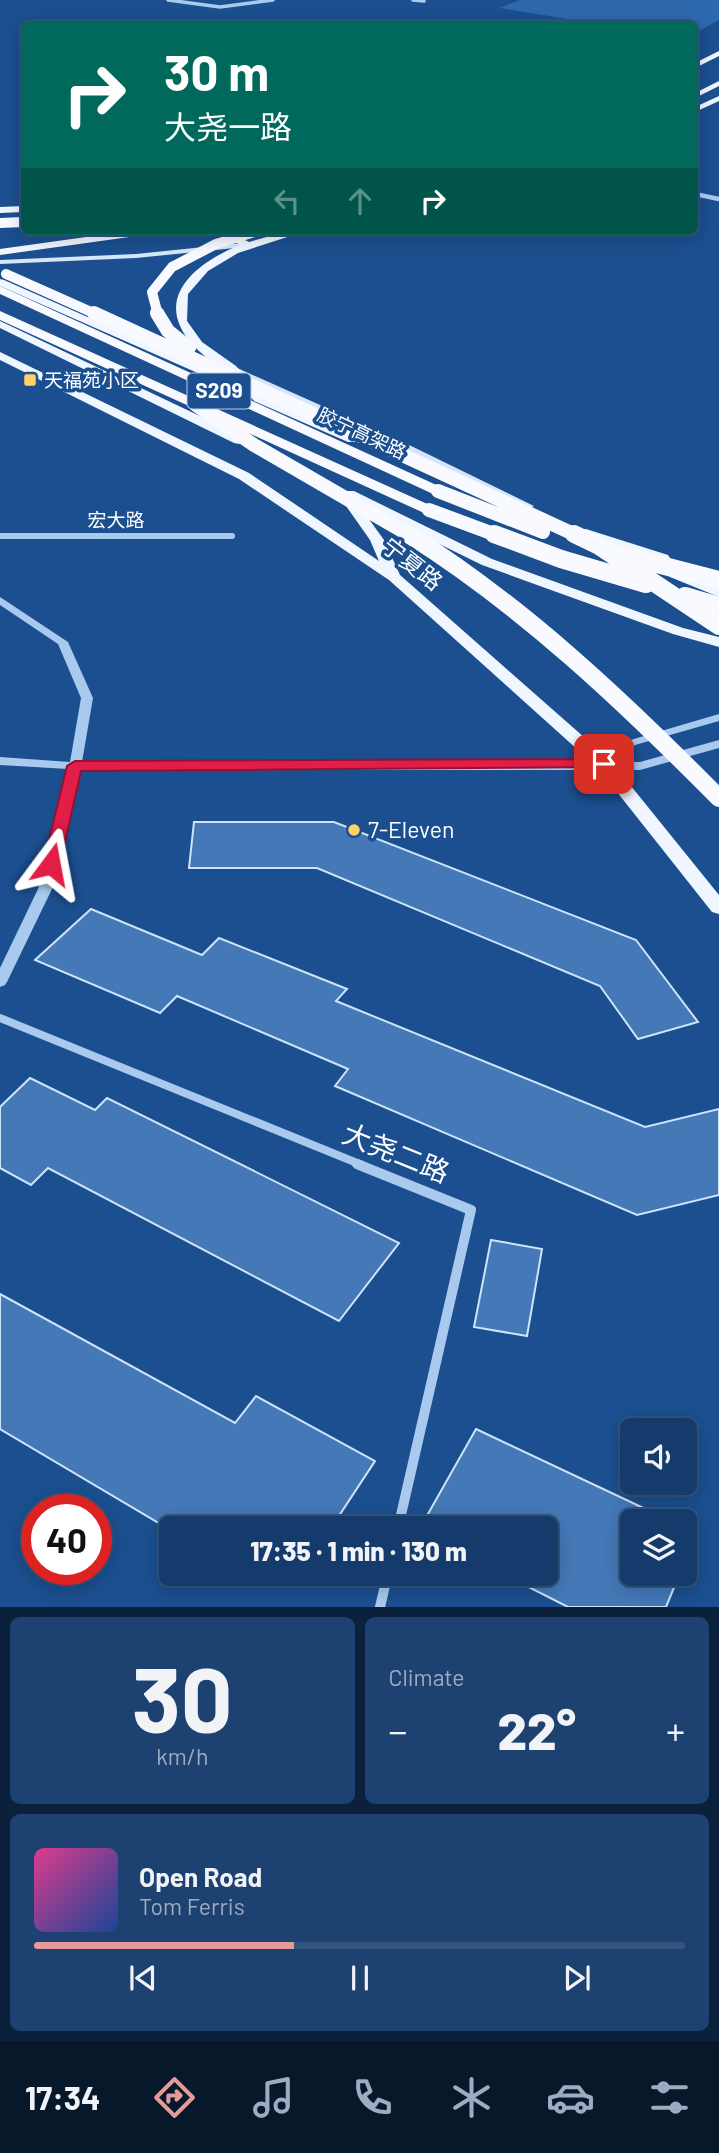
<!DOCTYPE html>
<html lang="en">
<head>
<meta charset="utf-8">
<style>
  :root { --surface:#143b6b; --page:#1d4271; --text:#f1f3f6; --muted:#9dadc1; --line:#33557e; --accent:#e69b98 }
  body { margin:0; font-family:Barlow,"Noto Sans SC",sans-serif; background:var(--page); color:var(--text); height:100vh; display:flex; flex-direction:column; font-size:26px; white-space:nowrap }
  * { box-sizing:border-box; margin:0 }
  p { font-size:23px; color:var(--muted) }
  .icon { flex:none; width:38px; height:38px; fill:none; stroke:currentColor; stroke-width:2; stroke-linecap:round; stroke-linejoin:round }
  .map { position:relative; height:1607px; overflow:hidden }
  .sheet { display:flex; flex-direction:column; gap:10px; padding:10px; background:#0b203b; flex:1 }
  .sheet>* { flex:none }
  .banner { position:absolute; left:21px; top:21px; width:677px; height:214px; border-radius:10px; box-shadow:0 4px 18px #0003,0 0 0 2px var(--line); background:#00695c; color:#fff; overflow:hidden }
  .buttons { position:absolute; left:620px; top:1418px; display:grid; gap:14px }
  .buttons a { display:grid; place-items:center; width:77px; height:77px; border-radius:10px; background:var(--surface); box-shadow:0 4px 18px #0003,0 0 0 2px var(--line); font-size:35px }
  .speed { position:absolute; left:21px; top:1494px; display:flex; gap:14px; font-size:35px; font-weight:700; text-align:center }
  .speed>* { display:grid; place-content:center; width:91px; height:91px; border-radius:50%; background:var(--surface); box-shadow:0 4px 18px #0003,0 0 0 2px var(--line); line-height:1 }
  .speed .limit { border:10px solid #d22; background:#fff; color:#111 }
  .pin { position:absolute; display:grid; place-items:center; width:60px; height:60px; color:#fff; margin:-30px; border-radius:14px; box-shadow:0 4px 10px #0006 }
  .me { position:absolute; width:77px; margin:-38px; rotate:13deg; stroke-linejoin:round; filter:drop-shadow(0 0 5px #0008) }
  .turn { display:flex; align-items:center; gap:24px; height:147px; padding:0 28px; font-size:32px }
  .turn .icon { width:91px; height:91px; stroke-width:2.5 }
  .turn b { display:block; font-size:49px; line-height:60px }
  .lanes { display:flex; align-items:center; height:66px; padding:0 28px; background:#0003; justify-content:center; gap:35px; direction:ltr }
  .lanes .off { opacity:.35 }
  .big { font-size:52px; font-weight:800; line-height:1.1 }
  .sheet .widget { flex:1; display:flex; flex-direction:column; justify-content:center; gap:10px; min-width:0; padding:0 24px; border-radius:10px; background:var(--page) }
  .sheet .dial { align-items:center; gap:0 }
  .dial b { font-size:91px; line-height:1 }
  .song { display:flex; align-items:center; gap:21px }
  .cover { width:84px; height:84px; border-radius:10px; background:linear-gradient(135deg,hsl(330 70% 55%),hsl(220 70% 35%)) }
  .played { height:7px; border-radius:4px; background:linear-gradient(90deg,var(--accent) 40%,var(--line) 40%) }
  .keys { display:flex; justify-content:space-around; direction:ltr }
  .heat { display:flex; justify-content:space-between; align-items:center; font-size:38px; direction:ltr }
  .sheet .tiles { flex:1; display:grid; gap:10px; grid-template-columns:1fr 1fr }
  .widget:last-child { grid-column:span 2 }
  .trip { position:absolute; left:159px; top:1516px; width:399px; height:70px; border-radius:10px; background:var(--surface); box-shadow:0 4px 18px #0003,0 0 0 2px var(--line); font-weight:800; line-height:70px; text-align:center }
  .tab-bar { display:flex; height:112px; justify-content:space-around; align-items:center; background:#08182b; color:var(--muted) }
  .tab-bar .icon { width:49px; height:49px }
  .tab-bar .selected { color:var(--accent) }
  .tab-bar b { font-size:32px; color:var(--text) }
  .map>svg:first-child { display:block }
</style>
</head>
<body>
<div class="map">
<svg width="719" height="1607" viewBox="0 0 719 1607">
  <rect width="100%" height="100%" fill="#1b4f8f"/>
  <path fill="#2e69ad" d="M 520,0 L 719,0 L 719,20 L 695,33 L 695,24 L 597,24 L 500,8 Z"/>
  <path fill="#4478b7" stroke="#cfe3fa" stroke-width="2" d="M 194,822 L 334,822 L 636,940 L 698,1022 L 638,1039 L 600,986 L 317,868 L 189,868 Z
    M 91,909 L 202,955 L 219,938 L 347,989 L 336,1001 L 645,1127 L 719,1109 L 719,1195 L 637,1215 L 335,1086 L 348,1069 L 177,996 L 160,1013 L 35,960 Z
    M 30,1078 L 95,1110 L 107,1098 L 399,1243 L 339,1321 L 48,1168 L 31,1185 L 0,1168 L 0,1107 Z
    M 491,1240 L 542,1249 L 527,1336 L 474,1327 Z
    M 0,1294 L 235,1423 L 256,1396 L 375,1461 L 331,1528 L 220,1528 L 201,1516 L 193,1528 L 167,1528 L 0,1429 Z
    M 476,1429 L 671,1521 L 632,1521 L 632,1573 L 680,1573 L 666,1607 L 568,1607 L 501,1573 L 546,1573 L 546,1528 L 420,1528 Z
    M 684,1527 L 697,1533 L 684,1564 Z"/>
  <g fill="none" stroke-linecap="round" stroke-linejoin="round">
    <path stroke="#a9c9ee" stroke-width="3.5" d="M 168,0 L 220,7 L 273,0
      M 413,0 L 424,1"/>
    <path stroke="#a9c9ee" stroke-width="4.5" d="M 695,194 L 719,199"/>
    <path stroke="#a9c9ee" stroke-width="5" d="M 0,536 L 232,536"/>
    <path stroke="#a9c9ee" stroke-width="6" d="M 0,536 L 232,536"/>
    <path stroke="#a9c9ee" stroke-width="8" d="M 0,1018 L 362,1165"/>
    <path stroke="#a9c9ee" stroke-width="10" d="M 357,1164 L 471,1210 L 398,1528
      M 380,1607 L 388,1573"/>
    <path fill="#a9c9ee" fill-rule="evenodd" d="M 0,597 L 68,642 L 93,698 L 82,762 L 599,762 L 627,741 L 719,714 L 719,721 L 635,745 L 613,762 L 640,762 L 719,740 L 719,748 L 640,770 L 80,770 L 52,889 L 7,982 L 5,985 L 0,987 L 0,968 L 38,889 L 68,769 L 0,765 L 0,757 L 70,762 L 81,698 L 58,644 L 0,605 Z"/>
    <path fill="#d6e6fa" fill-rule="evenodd" d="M 252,242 L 256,244 L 255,246 L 136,258 L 0,264 L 0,260 L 136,254 Z
      M 229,367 L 235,367 L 403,442 L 534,506 L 529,509 L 525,508 L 395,446 L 229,371 Z"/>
    <path fill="#f0f6ff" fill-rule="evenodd" d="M 719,51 L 719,56 L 695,68 L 695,63 Z
      M 719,81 L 719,86 L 695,98 L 695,93 Z
      M 719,96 L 719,101 L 695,112 L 695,107 Z
      M 24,206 L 24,212 L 0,213 L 0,207 Z
      M 129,231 L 156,231 L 151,234 L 0,255 L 0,249 Z
      M 214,231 L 227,231 L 249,242 L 288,231 L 306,231 L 238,253 L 208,271 L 188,294 L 187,321 L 202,342 L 236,366 L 262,395 L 358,436 L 358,442 L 348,442 L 254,401 L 250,396 L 0,286 L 0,279 L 4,280 L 239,384 C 225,369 206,360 193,345 C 151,299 195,263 240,245 Z
      M 0,321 L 244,437 L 245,440 L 239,444 L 234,443 L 0,328 Z
      M 0,352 L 249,473 L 379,561 L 370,540 L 339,496 L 344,491 L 354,491 L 492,559 L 683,628 L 719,637 L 719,647 L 673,634 L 482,565 L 358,504 L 384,540 L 400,575 L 610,760 L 719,895 L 719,914 L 712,912 L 598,768 L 389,580 L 239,479 L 0,360 Z
      M 586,529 L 668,555 L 670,558 L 663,562 L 581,536 L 581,530 Z
      M 675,570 L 719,588 L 719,597 L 670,577 L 668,574 Z"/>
    <path fill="#f8faff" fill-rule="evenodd" d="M 0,286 L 443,488 L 445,491 L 443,494 L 433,494 L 0,294 Z
      M 0,311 L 434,507 L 437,510 L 429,515 L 424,513 L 0,320 Z"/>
    <path stroke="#f8faff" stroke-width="10" d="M 0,223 L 24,222
      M 6,274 L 98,315
      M 158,315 L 152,292 L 172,267 L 216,244 L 258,231"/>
    <path stroke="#f8faff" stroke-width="14" d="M 94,313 L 578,536
      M 157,313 L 168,331 L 189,348
      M 196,405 L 254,445 L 411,536
      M 438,491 L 543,532
      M 429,510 L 499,536"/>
    <path stroke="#f8faff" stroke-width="18" d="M 408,534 C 524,607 623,701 719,798
      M 494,534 L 561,559 L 646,584
      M 574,534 L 599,546 L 719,626
      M 622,555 L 719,580
      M 685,596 L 719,606"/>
  </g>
  <path fill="#e11d48" stroke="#92132f" stroke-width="2" d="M 604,759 L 612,764 L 609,767 L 81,771 L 60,864 L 51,870 L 43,864 L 67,766 L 75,761 Z"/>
  <g fill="#ffd166" stroke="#1b4f8f" stroke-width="2.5">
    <rect x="23" y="373" width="14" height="14" rx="3.5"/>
    <circle cx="354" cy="830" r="7"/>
  </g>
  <g text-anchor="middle" stroke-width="7" stroke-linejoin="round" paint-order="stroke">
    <g font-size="19" fill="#fff" stroke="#1b4f8f" text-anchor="start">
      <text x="44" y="387">天福苑小区</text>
    </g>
    <g font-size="19" fill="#fff" stroke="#1b4f8f">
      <text transform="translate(362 433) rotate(25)" y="7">胶宁高架路</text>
      <text x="116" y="527">宏大路</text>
    </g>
    <rect fill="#1b4f8f" stroke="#bbcadd" stroke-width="2" x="187.5" y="373.5" width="63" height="35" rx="5"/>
    <g font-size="21" font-weight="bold" fill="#fff">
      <text x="219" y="398">S209</text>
    </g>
    <g font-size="23" fill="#fff" stroke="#1b4f8f">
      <text transform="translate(412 564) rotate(38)" y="8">宁夏路</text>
    </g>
    <g font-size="23" fill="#fff" stroke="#1b4f8f" text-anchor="start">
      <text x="368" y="838">7-Eleven</text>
    </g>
    <g font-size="28" fill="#fff" stroke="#1b4f8f">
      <text transform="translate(396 1153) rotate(22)" y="10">大尧二路</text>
    </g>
  </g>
</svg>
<div class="buttons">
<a><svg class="icon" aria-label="sound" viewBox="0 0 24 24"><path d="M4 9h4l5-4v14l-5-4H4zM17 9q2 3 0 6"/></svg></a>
<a><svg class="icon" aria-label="layers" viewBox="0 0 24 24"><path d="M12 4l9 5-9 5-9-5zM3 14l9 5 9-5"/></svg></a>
</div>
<div class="speed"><div class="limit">40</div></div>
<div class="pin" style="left:604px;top:764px;background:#d93025"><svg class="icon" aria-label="arrive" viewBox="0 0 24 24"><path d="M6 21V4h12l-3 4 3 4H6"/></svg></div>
<svg class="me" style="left:51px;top:864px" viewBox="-20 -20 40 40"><path d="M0-17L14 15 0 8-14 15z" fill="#e11d48" stroke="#fff" stroke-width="4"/></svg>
<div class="trip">17:35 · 1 min · 130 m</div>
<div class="banner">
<div class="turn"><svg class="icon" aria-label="right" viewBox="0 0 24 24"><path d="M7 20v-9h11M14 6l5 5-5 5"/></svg><div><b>30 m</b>大尧一路</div></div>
<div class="lanes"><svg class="icon off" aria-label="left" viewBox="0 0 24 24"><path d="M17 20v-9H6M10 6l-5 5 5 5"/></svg><svg class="icon off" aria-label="ahead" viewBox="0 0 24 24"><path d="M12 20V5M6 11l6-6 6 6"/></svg><svg class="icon" aria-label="right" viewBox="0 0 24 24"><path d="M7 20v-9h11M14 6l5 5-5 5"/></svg></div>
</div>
</div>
<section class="sheet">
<div class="tiles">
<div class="widget dial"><b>30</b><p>km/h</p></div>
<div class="widget"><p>Climate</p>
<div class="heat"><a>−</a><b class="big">22°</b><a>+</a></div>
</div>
<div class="widget">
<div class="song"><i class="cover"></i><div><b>Open Road</b><p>Tom Ferris</p></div></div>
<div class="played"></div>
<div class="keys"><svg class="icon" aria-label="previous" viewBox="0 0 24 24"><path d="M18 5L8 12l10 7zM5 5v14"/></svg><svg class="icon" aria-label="pause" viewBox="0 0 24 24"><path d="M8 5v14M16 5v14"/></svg><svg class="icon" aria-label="next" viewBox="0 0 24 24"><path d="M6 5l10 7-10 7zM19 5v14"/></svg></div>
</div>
</div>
</section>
<nav class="tab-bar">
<b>17:34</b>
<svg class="icon selected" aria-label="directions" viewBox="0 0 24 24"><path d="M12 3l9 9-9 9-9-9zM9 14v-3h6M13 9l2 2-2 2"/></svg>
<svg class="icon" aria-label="music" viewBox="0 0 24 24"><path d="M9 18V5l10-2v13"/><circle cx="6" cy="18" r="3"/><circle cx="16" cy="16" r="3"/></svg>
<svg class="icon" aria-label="phone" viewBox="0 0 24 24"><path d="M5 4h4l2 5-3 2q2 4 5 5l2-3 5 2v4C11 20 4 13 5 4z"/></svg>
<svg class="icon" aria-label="climate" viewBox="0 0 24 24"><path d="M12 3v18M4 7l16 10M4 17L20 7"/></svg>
<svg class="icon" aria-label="car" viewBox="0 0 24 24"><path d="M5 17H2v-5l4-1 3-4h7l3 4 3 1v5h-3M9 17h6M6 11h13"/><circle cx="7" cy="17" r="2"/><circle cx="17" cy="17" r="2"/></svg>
<svg class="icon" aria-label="filters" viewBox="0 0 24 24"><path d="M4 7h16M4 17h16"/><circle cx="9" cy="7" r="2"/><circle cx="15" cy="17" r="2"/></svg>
</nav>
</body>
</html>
